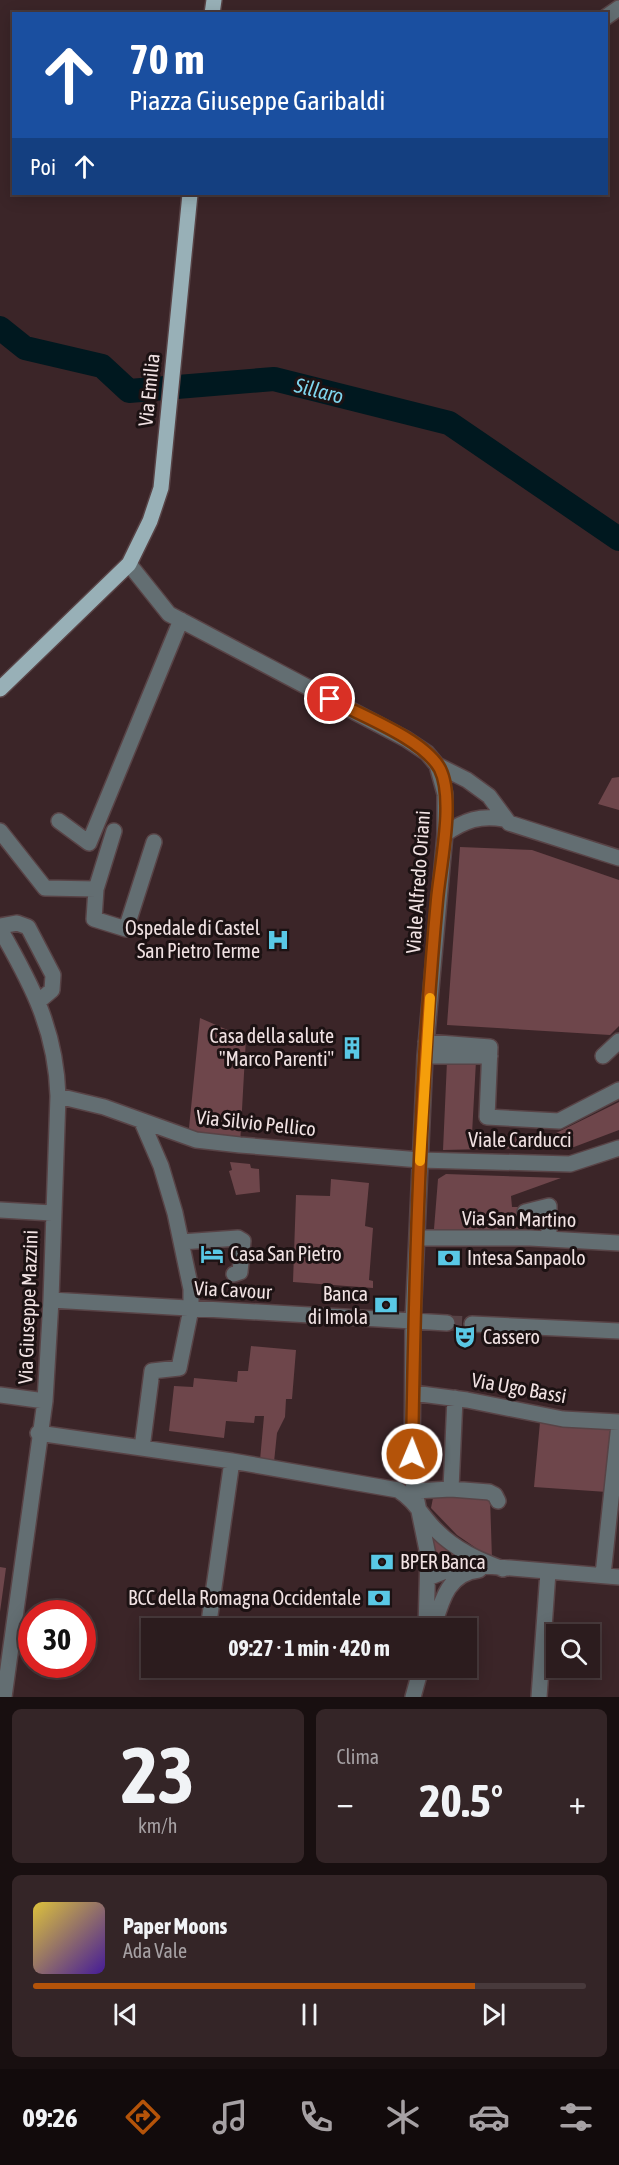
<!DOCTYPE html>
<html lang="it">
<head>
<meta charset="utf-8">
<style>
  :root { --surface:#2c1c1e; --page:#342527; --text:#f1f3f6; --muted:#a6a1a4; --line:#483a3c; --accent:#b45309 }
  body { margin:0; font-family:"Asap Condensed",sans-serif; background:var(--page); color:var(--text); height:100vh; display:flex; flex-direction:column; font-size:22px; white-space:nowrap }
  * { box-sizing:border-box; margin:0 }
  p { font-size:20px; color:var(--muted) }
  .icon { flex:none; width:33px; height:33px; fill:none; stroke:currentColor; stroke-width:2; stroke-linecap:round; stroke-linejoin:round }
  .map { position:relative; height:1697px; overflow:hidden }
  .side { display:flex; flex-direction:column; gap:12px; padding:12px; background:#180f10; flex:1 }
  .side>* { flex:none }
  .guide { position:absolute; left:12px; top:12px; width:596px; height:183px; border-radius:0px; box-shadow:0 3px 15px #0003,0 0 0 2px var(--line); background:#1a4fa0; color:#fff; overflow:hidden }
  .fabs { position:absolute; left:546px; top:1624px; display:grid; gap:12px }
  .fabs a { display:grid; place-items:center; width:54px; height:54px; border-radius:0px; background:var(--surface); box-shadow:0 3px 15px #0003,0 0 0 2px var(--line); font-size:30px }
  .speed { position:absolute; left:18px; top:1600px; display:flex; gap:12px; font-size:30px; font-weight:700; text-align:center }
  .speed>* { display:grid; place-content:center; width:78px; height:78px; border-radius:50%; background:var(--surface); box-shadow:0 3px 15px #0003,0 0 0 2px var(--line); line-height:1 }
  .speed .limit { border:9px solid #d22; background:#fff; color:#111 }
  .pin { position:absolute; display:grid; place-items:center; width:51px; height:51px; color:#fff; margin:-26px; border:3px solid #fff; border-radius:50%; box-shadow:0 2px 6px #0007 }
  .me { position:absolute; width:66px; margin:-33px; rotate:1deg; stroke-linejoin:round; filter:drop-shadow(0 0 4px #0008) }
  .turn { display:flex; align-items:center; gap:21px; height:126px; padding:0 18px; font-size:27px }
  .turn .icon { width:78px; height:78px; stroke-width:2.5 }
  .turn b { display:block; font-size:42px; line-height:51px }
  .then { display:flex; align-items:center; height:57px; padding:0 18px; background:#0003; gap:12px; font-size:22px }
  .big { font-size:45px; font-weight:700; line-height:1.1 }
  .side .card { flex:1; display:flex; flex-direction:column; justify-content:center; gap:9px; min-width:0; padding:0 21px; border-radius:9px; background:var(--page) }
  .side .dial { align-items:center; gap:0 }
  .dial b { font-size:78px; line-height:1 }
  .song { display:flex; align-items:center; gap:18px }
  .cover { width:72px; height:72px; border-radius:9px; background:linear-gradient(135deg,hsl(50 70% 55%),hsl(260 70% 35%)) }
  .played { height:6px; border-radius:3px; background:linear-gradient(90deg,var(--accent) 80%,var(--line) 80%) }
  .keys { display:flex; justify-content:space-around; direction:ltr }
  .heat { display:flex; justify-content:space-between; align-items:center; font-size:33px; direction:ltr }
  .side .tiles { flex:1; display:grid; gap:12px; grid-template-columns:1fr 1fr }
  .card:last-child { grid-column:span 2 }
  .trip { position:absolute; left:141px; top:1618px; width:336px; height:60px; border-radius:0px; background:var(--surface); box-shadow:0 3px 15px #0003,0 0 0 2px var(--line); font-weight:700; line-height:60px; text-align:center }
  .tabs { display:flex; height:96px; justify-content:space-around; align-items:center; background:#120b0c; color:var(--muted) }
  .tabs .icon { width:42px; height:42px }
  .tabs .active { color:var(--accent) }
  .tabs b { font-size:27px; color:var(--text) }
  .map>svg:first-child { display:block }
</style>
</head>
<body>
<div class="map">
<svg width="619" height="1697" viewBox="0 0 619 1697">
  <rect width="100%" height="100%" fill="#3b2528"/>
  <path fill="#6e464b" d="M 619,777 L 619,810 L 598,804 L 612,778 Z
    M 460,847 L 532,850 L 619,880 L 619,1026 L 610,1035 L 447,1025 Z
    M 200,1018 L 246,1038 L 240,1145 L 188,1138 Z
    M 447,1061 L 476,1061 L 472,1134 L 550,1136 L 619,1102 L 619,1130 L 574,1147 L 443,1150 Z
    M 230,1162 L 250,1164 L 251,1168 L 259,1169 L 260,1192 L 236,1195 L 229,1171 L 232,1170 Z
    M 446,1174 L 561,1178 L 511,1196 L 512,1207 L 521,1207 L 522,1235 L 434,1229 L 438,1179 Z
    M 331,1179 L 369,1183 L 365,1226 L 373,1228 L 369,1280 L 373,1281 L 373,1288 L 293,1282 L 296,1195 L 330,1196 Z
    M 251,1346 L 296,1350 L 292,1399 L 286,1399 L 285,1417 L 277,1433 L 274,1462 L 260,1460 L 264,1416 L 255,1416 L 254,1423 L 226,1421 L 224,1438 L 169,1431 L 174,1386 L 193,1387 L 194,1378 L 237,1382 L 238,1371 L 248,1371 Z
    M 540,1422 L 611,1429 L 607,1492 L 534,1487 Z
    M 448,1494 L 490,1497 L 492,1559 L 457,1535 L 431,1508 L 433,1498 Z
    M 433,1539 L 435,1539 L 458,1559 L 437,1566 Z
    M 0,1567 L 6,1568 L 0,1612 Z"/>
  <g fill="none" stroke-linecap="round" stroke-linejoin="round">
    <path stroke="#00181f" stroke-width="24" d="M 0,328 L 25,348 L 102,366 L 129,391 L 274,379 L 449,423 L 619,539"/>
    <path stroke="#564144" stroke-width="15" stroke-dasharray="15 8" stroke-linecap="butt" d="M 447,1323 L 472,1324"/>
    <g stroke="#584346" stroke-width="18">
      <path id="minor" d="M 606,17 L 619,8
        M 129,564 L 169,614 L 406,739 L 427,753 L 437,765 L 445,794 L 445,834 L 425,1056 L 413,1322 L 412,1477 L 428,1555 L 426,1629
        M 437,765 L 467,780 L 489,796 L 509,823 L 619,858
        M 59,821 L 89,843 L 181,620
        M 0,831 L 45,888 L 96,889 L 94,919 L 126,929 L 154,842
        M 445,834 C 465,820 480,815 504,819
        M 96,889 L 114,831
        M 0,926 L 17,923 L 28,927 L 53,975 L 52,990 L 39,1001
        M 0,929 C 32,985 56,1030 58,1096 L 51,1300 L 45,1401 L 4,1697
        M 426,1042 L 490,1047 L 487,1117 L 559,1121 L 619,1090
        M 425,1056 L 490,1056
        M 603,1056 L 619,1041
        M 58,1096 L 104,1107 L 196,1140 L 240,1145 L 420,1160 L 570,1164 L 619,1148
        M 0,1210 L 52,1213
        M 525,1212 L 549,1206 L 549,1239
        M 417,1238 L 530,1238 L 619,1243
        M 181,1242 L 238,1238 L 243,1241 L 240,1272 L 234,1274
        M 51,1300 L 447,1323
        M 472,1324 L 619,1331
        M 413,1393 L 467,1400 L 563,1419 L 619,1422
        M 0,1395 L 45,1401
        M 455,1398 L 451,1489 L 489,1492 L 495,1495 L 498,1501
        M 38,1433 L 232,1461 L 398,1490 C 416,1501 422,1517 437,1531 C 456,1550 479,1560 503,1569
        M 142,1448 L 152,1371 L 179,1368 L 191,1309 L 191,1289 L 175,1213 L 161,1166 L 142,1122
        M 415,1491 L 451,1489
        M 603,1575 L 619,1424
        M 428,1578 L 463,1564 L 619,1577
        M 208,1629 L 232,1461
        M 433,1629 C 441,1603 447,1573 479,1570
        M 413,1697 L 421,1668
        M 539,1697 L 548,1572"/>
    </g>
    <g stroke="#584346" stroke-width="18">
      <path id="major" d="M 212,14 L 214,0
        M 0,689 L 129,564 L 150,521 L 161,488 L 190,194"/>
    </g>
    <use href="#minor" stroke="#636e72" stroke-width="15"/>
    <use href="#major" stroke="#98b0b7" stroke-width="15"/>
  </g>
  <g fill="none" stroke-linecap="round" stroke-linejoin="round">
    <g stroke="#753606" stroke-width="15">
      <path id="route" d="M 330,699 C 360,715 424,739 440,769 C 455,799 440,866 437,900 C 420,1084 415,1269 412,1454"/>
    </g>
    <use href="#route" stroke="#b45309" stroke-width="10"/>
    <path stroke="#f59e0b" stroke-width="10" d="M 420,1161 L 430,998"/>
  </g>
  <defs>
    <g id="hospital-bare" transform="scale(1.8)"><path d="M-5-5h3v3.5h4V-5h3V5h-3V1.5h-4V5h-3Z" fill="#59c8e5" stroke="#1c1213" stroke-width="2.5" paint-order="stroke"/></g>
    <g id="building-bare" transform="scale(1.8)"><path d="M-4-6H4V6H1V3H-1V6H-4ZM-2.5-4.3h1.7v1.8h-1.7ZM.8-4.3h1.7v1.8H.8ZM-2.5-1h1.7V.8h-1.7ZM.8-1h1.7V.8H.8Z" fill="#59c8e5" stroke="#1c1213" stroke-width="2.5" paint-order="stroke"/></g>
    <g id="hotel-bare" transform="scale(1.8)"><path d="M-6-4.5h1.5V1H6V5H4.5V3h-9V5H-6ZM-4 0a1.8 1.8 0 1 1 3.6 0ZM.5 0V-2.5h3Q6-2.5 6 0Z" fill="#59c8e5" stroke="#1c1213" stroke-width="2.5" paint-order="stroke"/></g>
    <g id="bank-bare" transform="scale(1.8)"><path d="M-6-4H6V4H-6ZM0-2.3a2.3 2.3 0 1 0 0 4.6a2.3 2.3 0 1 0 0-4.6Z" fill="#59c8e5" stroke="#1c1213" stroke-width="2.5" paint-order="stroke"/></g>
    <g id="theatre-bare" transform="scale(1.8)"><path d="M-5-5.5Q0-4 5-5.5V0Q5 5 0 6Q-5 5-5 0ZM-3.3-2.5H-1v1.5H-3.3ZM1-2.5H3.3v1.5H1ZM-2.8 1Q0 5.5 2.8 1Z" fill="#59c8e5" stroke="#1c1213" stroke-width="2.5" paint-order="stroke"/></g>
  </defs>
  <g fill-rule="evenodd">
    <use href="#hospital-bare" x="278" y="940"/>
    <use href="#building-bare" x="352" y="1048"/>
    <use href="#hotel-bare" x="212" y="1254"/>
    <use href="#bank-bare" x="449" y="1258"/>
    <use href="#bank-bare" x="386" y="1305"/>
    <use href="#theatre-bare" x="465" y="1337"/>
    <use href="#bank-bare" x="382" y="1562"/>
    <use href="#bank-bare" x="379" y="1598"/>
  </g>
  <g text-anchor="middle" stroke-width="6" stroke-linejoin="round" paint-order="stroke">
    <g font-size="20" fill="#f1e2e3" stroke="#1c1213">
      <text transform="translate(149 390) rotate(-84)" y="7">Via Emilia</text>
      <text transform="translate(418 882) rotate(-86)" y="7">Viale Alfredo Oriani</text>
      <text transform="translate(256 1123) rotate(6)" y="7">Via Silvio Pellico</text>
      <text x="520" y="1147">Viale Carducci</text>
      <text transform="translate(519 1219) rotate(1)" y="7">Via San Martino</text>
      <text transform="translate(233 1290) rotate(3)" y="7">Via Cavour</text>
      <text transform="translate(28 1307) rotate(-88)" y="7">Via Giuseppe Mazzini</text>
      <text transform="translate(519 1388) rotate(10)" y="7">Via Ugo Bassi</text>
    </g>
    <g font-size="20" fill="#f1e2e3" stroke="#1c1213" text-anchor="end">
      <text x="260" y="935">Ospedale di Castel<tspan x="260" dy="23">San Pietro Terme</tspan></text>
      <text x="334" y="1043">Casa della salute<tspan x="334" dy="23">"Marco Parenti"</tspan></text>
      <text x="230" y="1261" text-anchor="start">Casa San Pietro</text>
      <text x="467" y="1265" text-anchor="start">Intesa Sanpaolo</text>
      <text x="368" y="1301">Banca<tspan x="368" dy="23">di Imola</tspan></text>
      <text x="483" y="1344" text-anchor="start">Cassero</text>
      <text x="400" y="1569" text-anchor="start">BPER Banca</text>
      <text x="361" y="1605">BCC della Romagna Occidentale</text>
    </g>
    <g font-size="21" font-style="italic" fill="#7fd6ee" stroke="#1c1213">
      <text transform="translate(319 391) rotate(14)" y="7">Sillaro</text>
    </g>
  </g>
</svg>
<div class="fabs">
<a><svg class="icon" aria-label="search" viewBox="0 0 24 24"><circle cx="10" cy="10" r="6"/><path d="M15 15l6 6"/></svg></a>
</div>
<div class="speed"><div class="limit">30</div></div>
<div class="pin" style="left:330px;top:699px;background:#d93025"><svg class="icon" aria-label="arrive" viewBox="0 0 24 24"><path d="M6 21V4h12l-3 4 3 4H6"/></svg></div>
<svg class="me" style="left:412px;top:1454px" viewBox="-20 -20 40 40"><circle r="17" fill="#b45309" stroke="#fff" stroke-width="3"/><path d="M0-11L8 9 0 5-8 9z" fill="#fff"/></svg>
<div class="trip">09:27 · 1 min · 420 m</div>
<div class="guide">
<div class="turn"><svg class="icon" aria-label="ahead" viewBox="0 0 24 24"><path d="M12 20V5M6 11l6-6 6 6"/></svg><div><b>70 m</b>Piazza Giuseppe Garibaldi</div></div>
<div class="then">Poi<svg class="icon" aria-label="ahead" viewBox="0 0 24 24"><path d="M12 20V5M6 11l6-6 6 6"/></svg></div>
</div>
</div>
<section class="side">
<div class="tiles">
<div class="card dial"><b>23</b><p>km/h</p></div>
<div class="card"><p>Clima</p>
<div class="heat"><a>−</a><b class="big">20.5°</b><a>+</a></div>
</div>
<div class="card">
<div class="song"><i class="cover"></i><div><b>Paper Moons</b><p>Ada Vale</p></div></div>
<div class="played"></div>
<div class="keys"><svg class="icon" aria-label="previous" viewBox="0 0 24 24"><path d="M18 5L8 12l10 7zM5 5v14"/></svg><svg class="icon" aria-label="pause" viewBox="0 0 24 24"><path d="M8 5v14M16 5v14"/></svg><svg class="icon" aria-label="next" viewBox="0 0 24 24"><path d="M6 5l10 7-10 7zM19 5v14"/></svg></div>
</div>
</div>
</section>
<nav class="tabs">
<b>09:26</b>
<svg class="icon active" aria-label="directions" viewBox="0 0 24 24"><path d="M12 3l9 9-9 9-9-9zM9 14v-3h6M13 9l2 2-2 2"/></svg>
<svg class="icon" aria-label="music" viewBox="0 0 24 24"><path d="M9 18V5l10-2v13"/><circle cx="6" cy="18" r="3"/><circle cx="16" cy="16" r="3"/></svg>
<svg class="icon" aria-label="phone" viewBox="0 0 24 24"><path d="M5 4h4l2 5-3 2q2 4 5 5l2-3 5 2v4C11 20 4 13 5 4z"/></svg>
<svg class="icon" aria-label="climate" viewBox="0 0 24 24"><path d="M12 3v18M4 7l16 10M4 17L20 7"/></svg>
<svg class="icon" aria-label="car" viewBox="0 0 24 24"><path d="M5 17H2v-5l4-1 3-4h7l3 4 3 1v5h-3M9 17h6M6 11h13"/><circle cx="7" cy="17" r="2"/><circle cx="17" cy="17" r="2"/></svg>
<svg class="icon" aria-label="filters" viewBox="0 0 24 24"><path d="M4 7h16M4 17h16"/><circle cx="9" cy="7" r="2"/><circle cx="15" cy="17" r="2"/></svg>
</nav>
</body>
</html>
